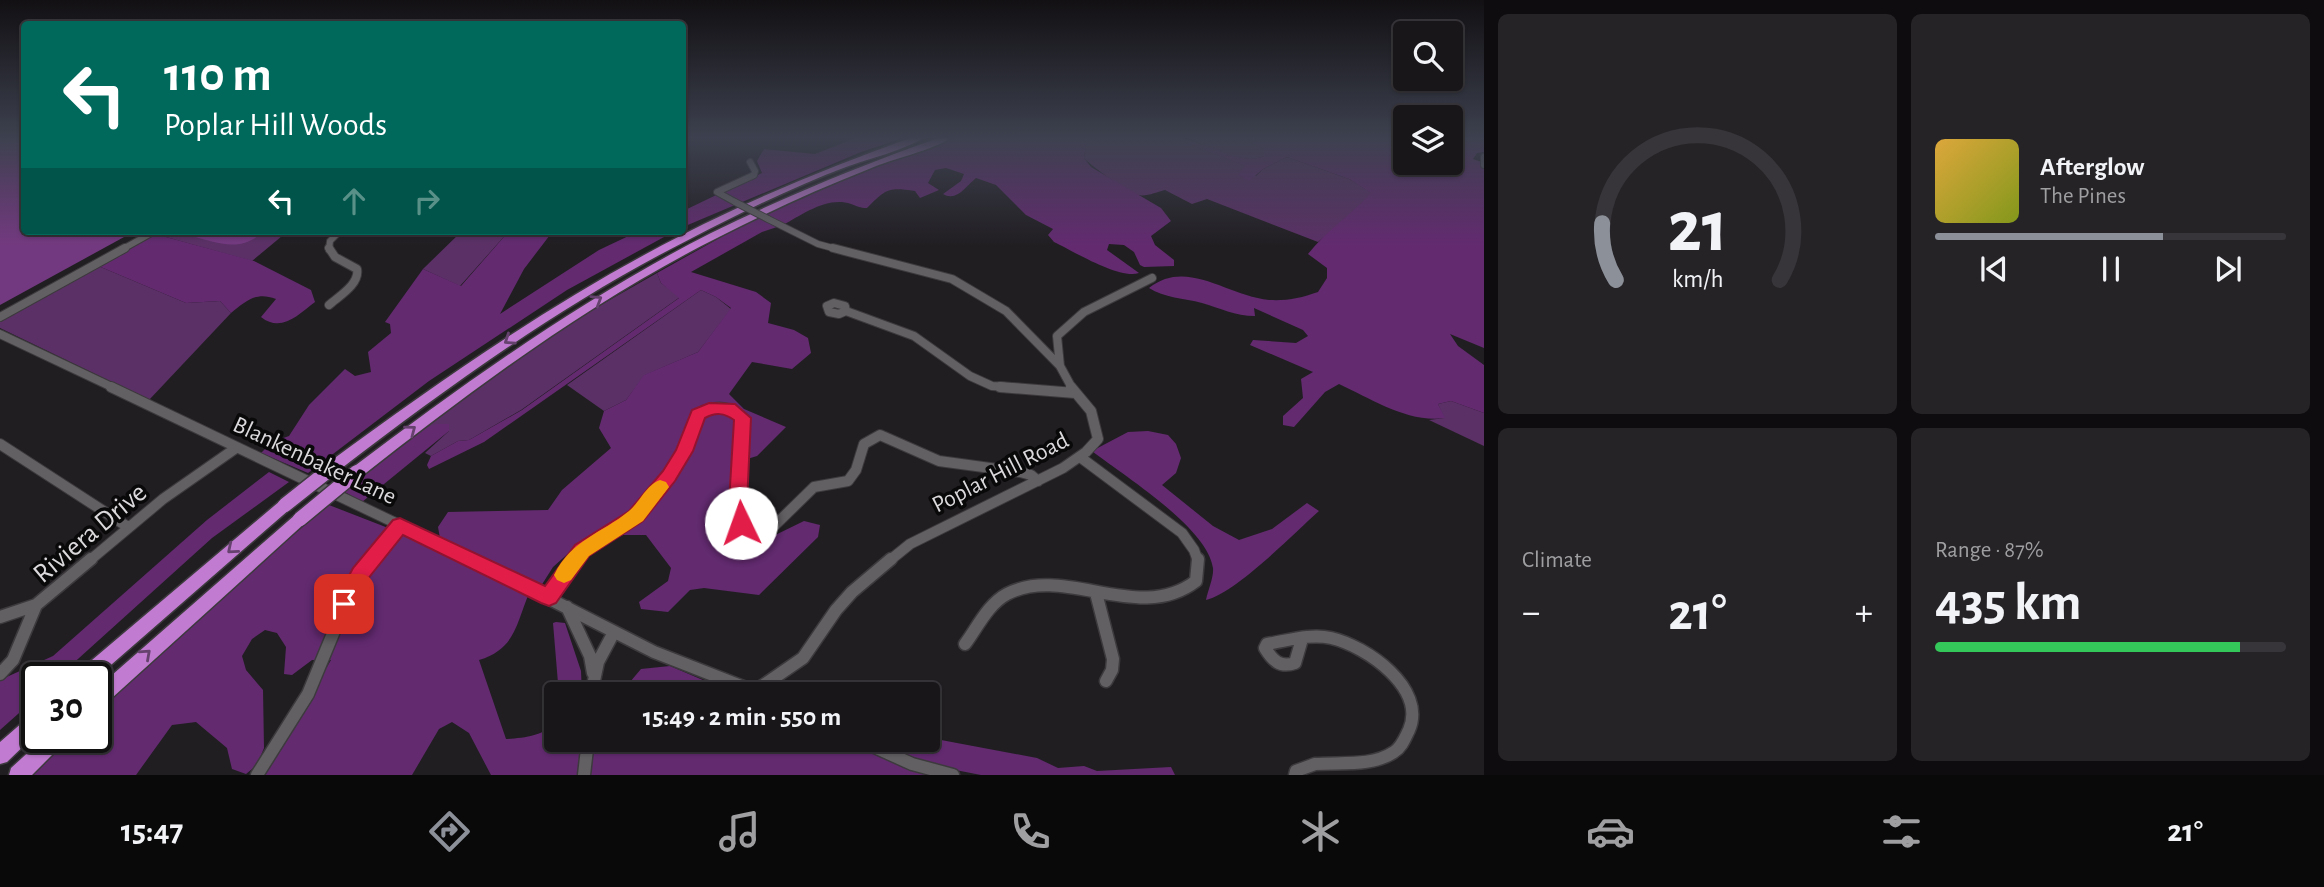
<!DOCTYPE html>
<html lang="en">
<head>
<meta charset="utf-8">
<style>
  :root { --surface:#19161a; --page:#262327; --text:#f1f3f6; --muted:#9f9fa2; --line:#373539; --accent:#8c9099 }
  body { margin:0; font-family:"Alegreya Sans",sans-serif; background:var(--page); color:var(--text); height:100vh; display:flex; flex-direction:column; font-size:26px; white-space:nowrap }
  * { box-sizing:border-box; margin:0 }
  p { font-size:23px; color:var(--muted) }
  .icon { flex:none; width:38px; height:38px; fill:none; stroke:currentColor; stroke-width:2; stroke-linecap:round; stroke-linejoin:round }
  .map { position:relative; flex:1; overflow:hidden }
  .sheet { display:flex; flex-direction:column; gap:14px; padding:14px; background:#0e0c0e; width:840px }
  .sheet>* { flex:none }
  .guide { position:absolute; left:21px; top:21px; width:665px; height:214px; border-radius:7px; box-shadow:0 2px 5px #0004,0 0 0 2px var(--line); background:#00695c; color:#fff; overflow:hidden }
  .fabs { position:absolute; left:1393px; top:21px; display:grid; gap:14px }
  .fabs a { display:grid; place-items:center; width:70px; height:70px; border-radius:7px; background:var(--surface); box-shadow:0 2px 5px #0004,0 0 0 2px var(--line); font-size:35px }
  .speed { position:absolute; left:21px; top:662px; display:flex; gap:14px; font-size:35px; font-weight:700; text-align:center }
  .speed>* { display:grid; place-content:center; width:91px; height:91px; border-radius:50%; background:var(--surface); box-shadow:0 2px 5px #0004,0 0 0 2px var(--line); line-height:1 }
  .speed .limit { border:4px solid #111; border-radius:10px; background:#fff; color:#111 }
  .pin { position:absolute; display:grid; place-items:center; width:60px; height:60px; color:#fff; margin:-30px; border-radius:14px; box-shadow:0 4px 10px #0006 }
  .me { position:absolute; width:77px; margin:-38px; rotate:357deg; stroke-linejoin:round; filter:drop-shadow(0 0 5px #0008) }
  .turn { display:flex; align-items:center; gap:24px; height:147px; padding:0 28px; font-size:32px }
  .turn .icon { width:91px; height:91px; stroke-width:2.5 }
  .turn b { display:block; font-size:49px; line-height:60px }
  .lanes { display:flex; align-items:center; height:66px; padding:0 28px; background:#0003; justify-content:center; gap:35px; direction:ltr }
  .lanes .off { opacity:.35 }
  .big { font-size:52px; font-weight:600; line-height:1.1 }
  .sheet .tile { flex:1; display:flex; flex-direction:column; justify-content:center; gap:10px; min-width:0; padding:0 24px; border-radius:10px; background:var(--page) }
  .sheet .dial { align-items:center; gap:0 }
  .dial svg { height:182px; overflow:visible; fill:none; stroke:var(--line); stroke-width:7; stroke-linecap:round; text-anchor:middle }
  .dial text { fill:var(--text); stroke:none }
  .song { display:flex; align-items:center; gap:21px }
  .cover { width:84px; height:84px; border-radius:10px; background:linear-gradient(135deg,hsl(40 70% 55%),hsl(70 70% 35%)) }
  .played { height:7px; border-radius:4px; background:linear-gradient(90deg,var(--accent) 65%,var(--line) 65%) }
  .keys { display:flex; justify-content:space-around; direction:ltr }
  .heat { display:flex; justify-content:space-between; align-items:center; font-size:38px; direction:ltr }
  .charge { height:10px; border-radius:5px; background:linear-gradient(90deg,#34c759 87%,var(--line) 0) }
  .sheet .tiles { flex:1; display:grid; gap:14px; grid-template-columns:repeat(2,1fr) }
  .trip { position:absolute; left:544px; top:682px; width:396px; height:70px; border-radius:7px; background:var(--surface); box-shadow:0 2px 5px #0004,0 0 0 2px var(--line); font-weight:600; line-height:70px; text-align:center }
  .tabs { display:flex; height:112px; justify-content:space-around; align-items:center; background:#0a090a; color:var(--muted) }
  .tabs .icon { width:49px; height:49px }
  .tabs .current { color:var(--accent) }
  .tabs b { font-size:32px; color:var(--text) }
  main { display:flex; flex:1; min-height:0 }
  .map>svg:first-child { display:block }
</style>
</head>
<body>
<main>
<div class="map">
<svg width="1484" height="775" viewBox="0 0 1484 775">
  <rect width="100%" height="100%" fill="#211e22"/>
  <path fill="#5b3066" d="M 1093,137 L 1171,137 L 1246,166 L 1256,176 L 1263,169 L 1287,157 L 1349,179 L 1372,193 L 1353,213 L 1318,242 L 1207,199 L 1192,204 L 1165,190 C 1157,192 1146,197 1138,195 C 1129,193 1091,166 1084,158 L 1086,145 Z
    M 1185,137 L 1238,137 L 1264,149 L 1264,156 C 1242,167 1206,145 1185,137 Z
    M 160,231 L 288,231 L 252,261 L 155,234 Z
    M 462,231 L 509,231 L 460,286 L 423,269 Z
    M 96,265 L 186,303 L 220,301 L 231,313 L 149,400 L 0,328 L 0,319 Z
    M 657,273 L 661,283 L 680,297 L 521,410 L 469,440 L 458,441 L 431,456 L 425,453 L 449,431 L 419,430 L 509,364 L 578,318 Z
    M 701,290 L 716,297 L 731,309 L 698,352 L 645,375 L 626,400 L 604,411 L 567,385 Z
    M 1451,401 L 1484,413 L 1484,446 L 1429,420 L 1444,418 L 1438,404 Z"/>
  <path fill="#632a70" d="M 858,137 L 906,137 L 861,152 L 683,227 L 683,211 L 762,173 L 757,161 L 764,149 L 815,154 Z
    M 958,137 L 1093,137 L 1086,145 L 1084,158 L 1091,167 L 1161,208 L 1171,221 L 1151,236 L 1155,245 L 1174,260 L 1174,266 L 1144,267 L 1140,265 L 1134,252 L 1124,245 L 1109,244 L 1107,250 L 1139,273 C 1120,280 1073,251 1054,242 L 1048,235 L 1053,229 L 1026,215 L 996,185 L 976,178 C 966,186 957,202 943,194 L 961,181 L 964,174 L 946,168 L 935,170 L 928,183 L 939,190 L 920,198 L 915,191 C 888,187 886,189 867,208 C 860,208 857,206 851,204 C 828,196 803,214 783,225 L 761,214 L 863,170 Z
    M 1171,137 C 1199,137 1240,168 1264,156 L 1264,149 L 1238,137 L 1405,137 L 1405,163 L 1451,163 L 1451,137 L 1484,137 L 1484,152 L 1477,153 L 1473,159 L 1484,163 L 1484,348 L 1450,334 L 1458,346 L 1484,365 L 1484,413 L 1451,401 L 1438,404 L 1445,418 C 1407,423 1372,399 1339,384 L 1325,392 L 1294,427 L 1283,425 L 1283,416 L 1303,398 L 1301,379 L 1313,372 L 1250,345 L 1253,340 L 1296,343 L 1308,336 L 1303,330 L 1254,308 L 1255,316 C 1235,316 1220,308 1202,303 C 1184,298 1164,298 1149,288 C 1187,258 1227,296 1269,300 C 1287,301 1301,298 1318,292 L 1327,278 L 1327,268 L 1308,254 C 1326,231 1351,215 1371,193 L 1349,179 L 1287,157 L 1263,169 L 1249,181 L 1238,175 L 1245,166 Z
    M 757,217 L 777,227 L 762,232 L 691,272 L 756,292 L 771,303 L 768,323 L 794,330 L 808,338 L 811,353 L 792,369 L 752,362 L 729,394 L 744,409 L 786,427 L 757,456 L 734,463 L 735,524 L 748,542 L 759,543 L 804,521 L 820,525 L 818,537 L 759,595 L 704,588 L 690,590 L 668,612 L 641,609 L 639,602 L 668,581 L 671,568 L 646,535 L 623,535 L 598,548 L 572,550 L 553,567 L 541,586 L 440,538 L 438,527 L 448,512 L 548,510 L 562,490 L 611,448 L 599,428 L 604,411 L 626,400 L 644,375 L 698,352 L 731,308 L 716,297 L 701,290 L 484,442 L 429,469 L 427,465 L 431,456 L 458,441 L 469,440 L 522,410 L 679,298 L 661,283 L 657,273 Z
    M 509,231 L 553,231 L 524,269 L 500,314 L 599,250 L 639,231 L 675,231 L 567,290 L 429,381 L 308,473 L 261,453 L 272,442 L 289,436 L 309,405 L 345,369 L 355,376 L 371,372 L 368,352 L 391,333 L 390,324 L 385,322 L 423,269 L 461,286 Z
    M 155,234 L 254,261 L 311,290 L 315,302 C 298,315 281,333 261,317 L 276,299 C 256,291 246,301 231,313 L 220,301 L 186,303 L 96,265 Z
    M 437,424 L 449,424 L 449,431 L 362,502 L 343,491 L 419,430 Z
    M 1148,431 L 1168,435 L 1176,444 L 1181,458 L 1176,473 L 1162,485 L 1213,526 L 1239,540 L 1272,529 L 1307,503 L 1319,511 C 1293,534 1237,592 1206,600 C 1208,590 1214,577 1213,568 C 1207,527 1124,476 1092,451 L 1128,432 Z
    M 269,472 L 289,482 L 212,538 L 58,677 L 37,677 L 37,697 L 0,730 L 0,680 L 53,656 L 207,520 Z
    M 329,505 L 401,533 L 529,593 C 516,625 515,649 479,660 L 506,739 C 523,738 547,736 556,720 L 556,740 L 582,740 L 578,775 L 491,775 L 469,733 L 452,722 L 439,729 L 412,775 L 263,775 L 331,660 L 312,660 L 292,675 L 284,674 L 286,647 L 277,633 L 265,630 L 252,639 L 242,656 L 246,670 L 263,690 L 264,748 L 257,765 L 246,774 L 232,769 L 227,748 L 196,722 L 172,725 L 136,775 L 32,775 L 72,737 L 96,737 L 96,713 L 193,619 Z
    M 556,622 L 565,623 L 581,671 L 582,695 L 559,695 L 553,623 Z
    M 670,666 L 738,695 L 619,695 L 641,669 Z
    M 928,731 L 941,740 L 1037,758 L 1058,768 L 1084,766 L 1097,771 L 1171,767 L 1175,775 L 981,775 L 930,765 L 873,740 L 928,740 Z
    M 591,740 L 841,740 L 929,775 L 587,775 Z"/>
  <path fill="#733980" d="M 0,137 L 24,137 L 24,231 L 135,231 L 0,305 Z
    M 189,231 L 264,231 C 240,254 216,242 188,235 Z"/>
  <g fill="none" stroke-linecap="round" stroke-linejoin="round">
    <g stroke="#3d3a3d" stroke-width="8">
      <path id="minor-far3" d="M 1484,157 L 1484,165
        M 735,202 L 717,192 L 754,175 L 755,171 L 750,162
        M 768,219 L 818,244 L 840,250
        M 121,250 L 155,231
        M 329,250 L 330,241 L 340,231"/>
    </g>
    <g stroke="#3d3a3d" stroke-width="10">
      <path id="minor-far2" d="M 833,248 L 952,279 L 1006,311 L 1060,366
        M 834,303 L 845,306 L 846,311 L 839,314 L 829,312 L 827,306 Z
        M 329,305 C 339,296 360,284 357,269 L 335,257 L 329,248
        M 846,311 L 914,336 L 970,376 L 992,386 L 1021,388
        M 0,317 L 125,248
        M 0,334 L 114,388
        M 1072,388 L 1060,366 L 1057,336 L 1084,312 L 1152,278"/>
    </g>
    <g stroke="#3d3a3d" stroke-width="12">
      <path id="minor-far1" d="M 111,387 L 475,561
        M 1000,387 L 1075,393
        M 0,444 L 128,527
        M 1080,457 L 1182,533 L 1194,550 L 1198,561
        M 89,561 L 163,499 L 236,448
        M 371,561 L 400,525
        M 574,561 C 589,539 616,533 636,516 C 666,490 685,451 698,414 C 714,405 729,405 743,418 L 738,503 L 741,523 L 750,531 L 769,531 L 814,487 L 848,481 L 856,470 L 864,444 L 880,435 L 939,461 L 1020,472 L 1031,475 L 1038,481
        M 889,561 L 910,544 L 1063,468 L 1086,452 L 1098,439 L 1091,411 L 1071,387"/>
    </g>
    <g stroke="#3d3a3d" stroke-width="15">
      <path id="minor" d="M 471,559 L 654,652 L 764,695
        M 1096,593 L 1113,659 L 1112,670 L 1106,681
        M 549,597 L 575,559
        M 567,607 L 590,656 L 593,673
        M 0,617 L 36,605
        M 965,644 C 977,628 988,604 1007,594 C 1065,564 1139,625 1196,581 L 1198,559
        M 0,674 L 13,660 L 36,605 L 91,559
        M 755,691 L 803,658 L 836,610 L 852,592 L 891,559
        M 591,695 L 598,662 L 614,632
        M 859,740 L 912,764 L 953,775
        M 257,775 L 308,694 L 354,583 L 373,559
        M 584,775 L 588,740
        M 1295,775 L 1296,771 L 1315,764 C 1340,762 1372,767 1394,752 C 1402,747 1405,738 1409,730 C 1427,688 1366,646 1331,638 C 1310,633 1287,641 1267,644 L 1265,648 C 1273,661 1280,668 1295,663 L 1302,639"/>
    </g>
    <g stroke="#3d3a3d" stroke-width="3">
      <path id="highway" d="M 913,137 L 925,137 C 903,151 870,158 846,167 C 793,187 742,212 692,238 C 565,302 450,385 338,471 L 328,471 L 326,467 L 328,463 C 442,379 558,298 684,234 C 758,196 835,165 913,137 Z
        M 941,137 L 953,137 C 931,151 894,158 869,169 C 818,189 768,212 719,237 C 591,301 474,388 362,476 L 352,476 L 350,472 L 352,468 C 466,382 583,298 711,233 C 786,196 862,165 941,137 Z
        M 285,500 L 290,501 L 292,505 L 290,509 L 96,678 L 76,677 L 79,671 L 280,501 Z
        M 300,513 L 305,515 L 307,519 L 305,523 L 102,707 L 96,709 L 96,689 L 295,515 Z
        M 37,712 L 37,733 L 7,762 L 0,764 L 0,742 L 31,715 Z
        M 45,737 L 67,737 L 64,743 L 32,775 L 9,775 L 11,768 Z"/>
    </g>
    <use href="#minor-far3" stroke="#636064" stroke-width="6"/>
    <use href="#minor-far2" stroke="#636064" stroke-width="8"/>
    <use href="#minor-far1" stroke="#636064" stroke-width="10"/>
    <use href="#minor" stroke="#636064" stroke-width="12"/>
    <use href="#highway" fill="#c17bd1" fill-rule="evenodd"/>
    <g stroke="#3d3a3d" stroke-width="8" stroke-linecap="butt">
      <path id="minor-bridge" d="M 735,202 L 768,219"/>
    </g>
    <g stroke="#3d3a3d" stroke-width="17" stroke-linecap="butt">
      <path id="highway-bridge" d="M 285,505 L 333,467
        M 300,519 L 357,472"/>
    </g>
    <use href="#minor-bridge" stroke="#636064" stroke-width="6"/>
    <use href="#highway-bridge" stroke="#c17bd1" stroke-width="14"/>
  </g>
  <defs><path id="oneway-chevron" d="M-2-3.5L2.5 0L-2 3.5" fill="none" stroke-width="1.6" stroke-linecap="round" stroke-linejoin="round" transform="scale(1.75)"/></defs>
  <g stroke="#66426e">
    <use href="#oneway-chevron" transform="translate(597 300) rotate(-32)"/>
    <use href="#oneway-chevron" transform="translate(509 340) rotate(146)"/>
    <use href="#oneway-chevron" transform="translate(411 430) rotate(-37)"/>
    <use href="#oneway-chevron" transform="translate(232 549) rotate(140)"/>
    <use href="#oneway-chevron" transform="translate(146 654) rotate(-42)"/>
  </g>
  <linearGradient id="sky" x2="0" y2="1"><stop stop-color="#121013"/><stop offset="0.56" stop-color="#3d414f"/><stop offset="1" stop-color="#3d414f" stop-opacity="0"/></linearGradient>
  <rect width="1484" height="246" fill="url(#sky)"/>
  <path fill="#e11d48" stroke="#92132f" stroke-width="2" d="M 709,403 L 735,404 L 751,418 L 747,503 L 751,523 L 748,528 L 741,530 L 734,528 L 729,503 L 734,420 C 724,413 716,412 705,418 L 693,451 L 675,481 L 643,521 L 589,556 L 556,603 L 549,606 L 541,603 L 403,535 L 367,580 L 351,610 L 344,612 L 337,610 L 334,604 L 353,568 L 393,520 L 400,518 L 545,586 L 575,545 L 629,511 L 663,471 L 676,450 L 692,410 Z"/>
  <path fill="#f59e0b" d="M 660,480 L 666,482 L 669,487 L 643,521 L 589,556 L 571,580 L 564,583 L 557,580 L 554,575 C 572,539 601,534 629,511 C 640,502 646,485 660,480 Z"/>
  <g text-anchor="middle" stroke-width="7" stroke-linejoin="round" paint-order="stroke">
    <g font-size="24" fill="#dbd9db" stroke="#0a090a">
      <text transform="translate(315 460) rotate(25)" y="8">Blankenbaker Lane</text>
      <text transform="translate(1000 472) rotate(-27)" y="8">Poplar Hill Road</text>
    </g>
    <g font-size="28" fill="#dbd9db" stroke="#0a090a">
      <text transform="translate(89 532) rotate(-40)" y="10">Riviera Drive</text>
    </g>
  </g>
</svg>
<div class="fabs">
<a><svg class="icon" aria-label="search" viewBox="0 0 24 24"><circle cx="10" cy="10" r="6"/><path d="M15 15l6 6"/></svg></a>
<a><svg class="icon" aria-label="layers" viewBox="0 0 24 24"><path d="M12 4l9 5-9 5-9-5zM3 14l9 5 9-5"/></svg></a>
</div>
<div class="speed"><div class="limit">30</div></div>
<div class="pin" style="left:344px;top:604px;background:#d93025"><svg class="icon" aria-label="arrive" viewBox="0 0 24 24"><path d="M6 21V4h12l-3 4 3 4H6"/></svg></div>
<svg class="me" style="left:741px;top:523px" viewBox="-20 -20 40 40"><circle r="19" fill="#fff"/><path d="M0-13L10 11 0 6-10 11z" fill="#e11d48"/></svg>
<div class="trip">15:49 · 2 min · 550 m</div>
<div class="guide">
<div class="turn"><svg class="icon" aria-label="left" viewBox="0 0 24 24"><path d="M17 20v-9H6M10 6l-5 5 5 5"/></svg><div><b>110 m</b>Poplar Hill Woods</div></div>
<div class="lanes"><svg class="icon" aria-label="left" viewBox="0 0 24 24"><path d="M17 20v-9H6M10 6l-5 5 5 5"/></svg><svg class="icon off" aria-label="ahead" viewBox="0 0 24 24"><path d="M12 20V5M6 11l6-6 6 6"/></svg><svg class="icon off" aria-label="right" viewBox="0 0 24 24"><path d="M7 20v-9h11M14 6l5 5-5 5"/></svg></div>
</div>
</div>
<section class="sheet">
<div class="tiles">
<div class="tile dial"><svg viewBox="0 0 100 80">
<path d="M14 69A42 42 0 1 1 86 69"/>
<path d="M14 69A42 42 0 0 1 8 44" stroke="#8c9099"/>
<text x="50" y="56" font-size="32" font-weight="700">21</text>
<text x="50" y="72" font-size="11">km/h</text>
</svg></div>
<div class="tile">
<div class="song"><i class="cover"></i><div><b>Afterglow</b><p>The Pines</p></div></div>
<div class="played"></div>
<div class="keys"><svg class="icon" aria-label="previous" viewBox="0 0 24 24"><path d="M18 5L8 12l10 7zM5 5v14"/></svg><svg class="icon" aria-label="pause" viewBox="0 0 24 24"><path d="M8 5v14M16 5v14"/></svg><svg class="icon" aria-label="next" viewBox="0 0 24 24"><path d="M6 5l10 7-10 7zM19 5v14"/></svg></div>
</div>
<div class="tile"><p>Climate</p>
<div class="heat"><a>−</a><b class="big">21°</b><a>+</a></div>
</div>
<div class="tile"><p>Range · 87%</p><b class="big">435 km</b><div class="charge"></div></div>
</div>
</section>
</main>
<nav class="tabs">
<b>15:47</b>
<svg class="icon current" aria-label="directions" viewBox="0 0 24 24"><path d="M12 3l9 9-9 9-9-9zM9 14v-3h6M13 9l2 2-2 2"/></svg>
<svg class="icon" aria-label="music" viewBox="0 0 24 24"><path d="M9 18V5l10-2v13"/><circle cx="6" cy="18" r="3"/><circle cx="16" cy="16" r="3"/></svg>
<svg class="icon" aria-label="phone" viewBox="0 0 24 24"><path d="M5 4h4l2 5-3 2q2 4 5 5l2-3 5 2v4C11 20 4 13 5 4z"/></svg>
<svg class="icon" aria-label="climate" viewBox="0 0 24 24"><path d="M12 3v18M4 7l16 10M4 17L20 7"/></svg>
<svg class="icon" aria-label="car" viewBox="0 0 24 24"><path d="M5 17H2v-5l4-1 3-4h7l3 4 3 1v5h-3M9 17h6M6 11h13"/><circle cx="7" cy="17" r="2"/><circle cx="17" cy="17" r="2"/></svg>
<svg class="icon" aria-label="filters" viewBox="0 0 24 24"><path d="M4 7h16M4 17h16"/><circle cx="9" cy="7" r="2"/><circle cx="15" cy="17" r="2"/></svg>
<b>21°</b>
</nav>
</body>
</html>
